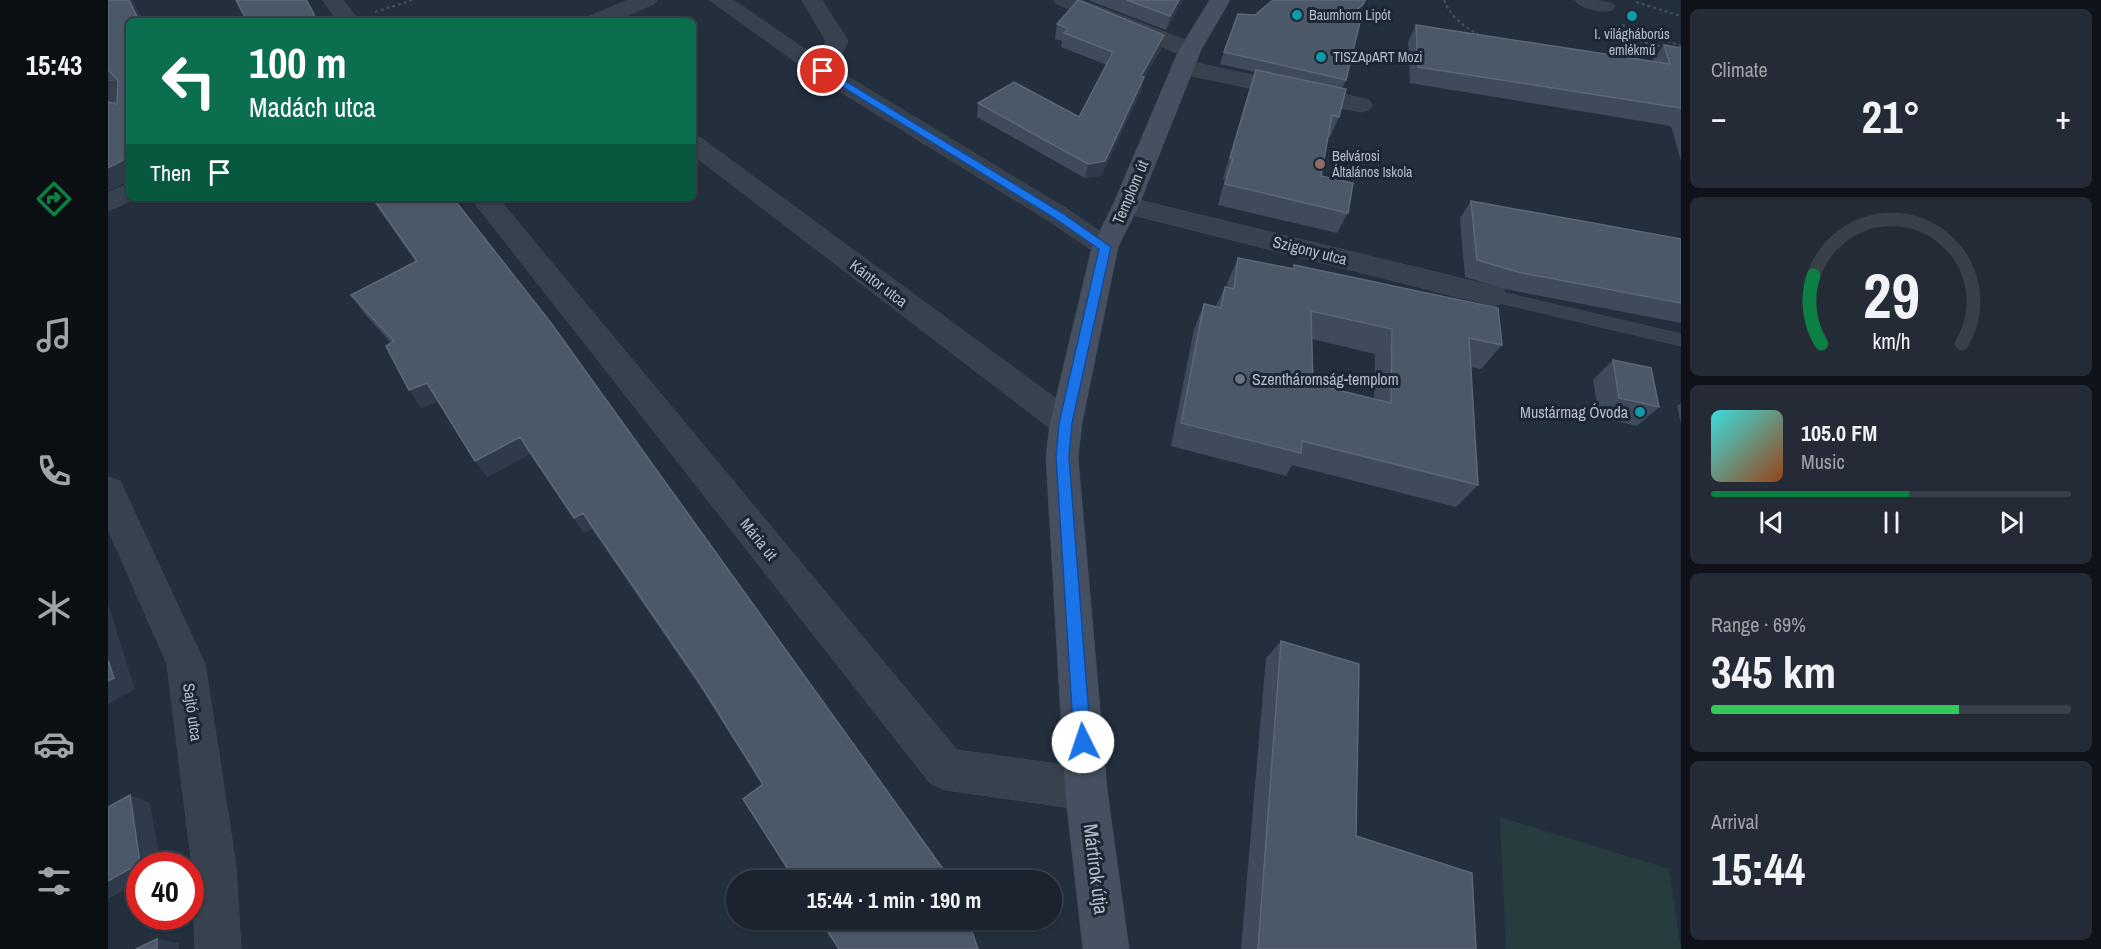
<!DOCTYPE html>
<html lang="en">
<head>
<meta charset="utf-8">
<style>
  :root { --surface:#1b232e; --page:#242b36; --text:#f1f3f6; --muted:#a0a4aa; --line:#39404a; --accent:#0b8043 }
  body { margin:0; font-family:"Archivo Narrow",sans-serif; background:var(--page); color:var(--text); height:100vh; display:flex; flex-direction:column; font-size:22px; white-space:nowrap }
  * { box-sizing:border-box; margin:0 }
  p { font-size:20px; color:var(--muted) }
  .icon { flex:none; width:33px; height:33px; fill:none; stroke:currentColor; stroke-width:2; stroke-linecap:round; stroke-linejoin:round }
  .map { position:relative; flex:1; overflow:hidden }
  .details { display:flex; flex-direction:column; gap:9px; padding:9px; background:#0f1319; width:420px }
  .details>* { flex:none }
  .banner { position:absolute; left:18px; top:18px; width:570px; height:183px; border-radius:9px; box-shadow:0 2px 4px #0004,0 0 0 2px var(--line); background:#0b6e4f; color:#fff; overflow:hidden }
  .speed { position:absolute; left:18px; top:852px; display:flex; gap:12px; font-size:30px; font-weight:700; text-align:center }
  .speed>* { display:grid; place-content:center; width:78px; height:78px; border-radius:50%; background:var(--surface); box-shadow:0 2px 4px #0004,0 0 0 2px var(--line); line-height:1 }
  .speed .limit { border:9px solid #d22; background:#fff; color:#111 }
  .pin { position:absolute; display:grid; place-items:center; width:51px; height:51px; color:#fff; margin:-26px; border:3px solid #fff; border-radius:50%; box-shadow:0 2px 6px #0007 }
  .me { position:absolute; width:66px; margin:-33px; rotate:356deg; stroke-linejoin:round; filter:drop-shadow(0 0 4px #0008) }
  .turn { display:flex; align-items:center; gap:21px; height:126px; padding:0 24px; font-size:27px }
  .turn .icon { width:78px; height:78px; stroke-width:2.5 }
  .turn b { display:block; font-size:42px; line-height:51px }
  .then { display:flex; align-items:center; height:57px; padding:0 24px; background:#0003; gap:12px; font-size:22px }
  .big { font-size:45px; font-weight:700; line-height:1.1 }
  .details .tile { flex:1; display:flex; flex-direction:column; justify-content:center; gap:9px; min-width:0; padding:0 21px; border-radius:9px; background:var(--page) }
  .details .dial { align-items:center; gap:0 }
  .dial svg { height:156px; overflow:visible; fill:none; stroke:var(--line); stroke-width:7; stroke-linecap:round; text-anchor:middle }
  .dial text { fill:var(--text); stroke:none }
  .song { display:flex; align-items:center; gap:18px }
  .cover { width:72px; height:72px; border-radius:9px; background:linear-gradient(135deg,hsl(180 70% 55%),hsl(20 70% 35%)) }
  .played { height:6px; border-radius:3px; background:linear-gradient(90deg,var(--accent) 55%,var(--line) 55%) }
  .keys { display:flex; justify-content:space-around; direction:ltr }
  .heat { display:flex; justify-content:space-between; align-items:center; font-size:33px; direction:ltr }
  .charge { height:9px; border-radius:4px; background:linear-gradient(90deg,#34c759 69%,var(--line) 0) }
  .trip { position:absolute; left:618px; top:870px; width:336px; height:60px; border-radius:30px; background:var(--surface); box-shadow:0 2px 4px #0004,0 0 0 2px var(--line); font-weight:700; line-height:60px; text-align:center }
  main { display:flex; flex:1; min-height:0 }
  .tabs { display:flex; flex-direction:column; width:108px; justify-content:space-around; align-items:center; background:#0b0e12; color:var(--muted) }
  .tabs .icon { width:42px; height:42px }
  .tabs .on { color:var(--accent) }
  .tabs b { font-size:27px; color:var(--text) }
  .map>svg:first-child { display:block }
</style>
</head>
<body>
<main>
<nav class="tabs">
<b>15:43</b>
<svg class="icon on" aria-label="directions" viewBox="0 0 24 24"><path d="M12 3l9 9-9 9-9-9zM9 14v-3h6M13 9l2 2-2 2"/></svg>
<svg class="icon" aria-label="music" viewBox="0 0 24 24"><path d="M9 18V5l10-2v13"/><circle cx="6" cy="18" r="3"/><circle cx="16" cy="16" r="3"/></svg>
<svg class="icon" aria-label="phone" viewBox="0 0 24 24"><path d="M5 4h4l2 5-3 2q2 4 5 5l2-3 5 2v4C11 20 4 13 5 4z"/></svg>
<svg class="icon" aria-label="climate" viewBox="0 0 24 24"><path d="M12 3v18M4 7l16 10M4 17L20 7"/></svg>
<svg class="icon" aria-label="car" viewBox="0 0 24 24"><path d="M5 17H2v-5l4-1 3-4h7l3 4 3 1v5h-3M9 17h6M6 11h13"/><circle cx="7" cy="17" r="2"/><circle cx="17" cy="17" r="2"/></svg>
<svg class="icon" aria-label="filters" viewBox="0 0 24 24"><path d="M4 7h16M4 17h16"/><circle cx="9" cy="7" r="2"/><circle cx="15" cy="17" r="2"/></svg>
</nav>
<div class="map">
<svg width="1573" height="949" viewBox="0 0 1573 949">
  <rect width="100%" height="100%" fill="#242f3e"/>
  <path fill="#263c3f" d="M 1392,817 L 1561,869 L 1573,949 L 1398,949 Z"/>
  <g fill="none" stroke-linecap="round" stroke-linejoin="round">
    <g stroke="#414a57" stroke-width="1">
      <path id="lane" d="M 1385,290 L 1573,334 L 1573,346 L 1379,300 L 1377,296 L 1379,292 Z"/>
    </g>
    <g stroke="#414a57" stroke-width="1">
      <path id="street" d="M 215,0 L 235,0 L 251,21 L 230,21 Z
        M 521,0 L 549,0 L 546,4 L 505,21 L 477,21 L 480,17 Z
        M 602,0 L 625,0 L 710,58 L 718,41 L 694,0 L 714,0 L 740,41 L 727,69 L 959,209 L 1006,241 L 1010,247 L 1006,253 L 997,256 L 988,253 L 941,221 L 707,76 Z
        M 946,0 L 974,0 L 1090,45 L 1093,50 L 1090,55 L 1082,56 L 1074,55 L 949,4 Z
        M 1467,0 C 1479,0 1500,0 1507,6 L 1504,10 C 1494,13 1473,9 1467,0 Z
        M 1074,60 L 1253,98 L 1261,100 L 1264,105 L 1261,110 L 1253,112 L 1066,72 L 1063,67 L 1066,62 Z
        M 0,82 L 8,84 L 21,98 L 21,118 L 13,116 L 0,102 Z
        M 585,136 L 593,138 L 969,414 L 974,423 L 969,432 L 958,435 L 947,432 L 585,155 Z
        M 21,184 L 21,198 L 29,198 L 0,211 L 0,193 Z
        M 1018,197 L 1385,286 L 1395,289 L 1399,296 L 1395,303 L 1385,306 L 1009,211 L 1005,205 L 1009,199 Z
        M 363,198 L 390,198 L 849,750 L 978,768 L 993,774 L 999,789 L 993,804 L 978,810 L 838,790 L 823,784 Z
        M 0,477 L 12,481 L 97,664 L 128,866 L 133,949 L 87,949 L 84,866 L 59,664 L 0,529 Z"/>
    </g>
    <g stroke="#414a57" stroke-width="1">
      <path id="secondary" d="M 1102,0 L 1122,0 L 1093,50 L 1031,205 L 1010,247 L 974,423 L 970,457 L 999,789 L 1021,949 L 975,949 L 957,789 L 938,457 L 942,423 L 984,247 L 1005,205 L 1071,50 Z"/>
    </g>
    <path stroke="#3f5557" stroke-width="2" stroke-dasharray="3 3" stroke-linecap="butt" d="M 1336,0 C 1343,18 1357,27 1373,36
      M 1528,2 L 1573,16
      M 267,12 L 305,0
      M 1514,25 L 1573,46
      M 1493,55 L 1516,47 L 1526,40 L 1559,48"/>
    <use href="#lane" fill="#38414e" fill-rule="evenodd"/>
    <use href="#street" fill="#38414e" fill-rule="evenodd"/>
    <use href="#secondary" fill="#465061" fill-rule="evenodd"/>
  </g>
  <path fill="#3f4b5c" fill-rule="evenodd" d="M 0,0 L 24,0 L 35,21 L 21,21 L 21,180 L 0,191 L 0,102 L 9,104 L 10,83 L 0,81 Z
    M 980,0 L 1075,0 L 1058,30 Z
    M 1256,3 L 1251,14 L 1244,21 L 1238,80 L 1234,88 L 1231,117 L 1222,137 L 1220,137 L 1213,176 L 1240,213 L 1229,233 L 1110,205 L 1117,179 L 1115,179 L 1141,90 L 1147,72 L 1112,64 L 1116,52 L 1147,15 Z
    M 949,24 L 1053,49 L 1036,77 L 1033,91 L 993,176 L 977,178 L 869,117 L 870,103 L 971,117 L 999,65 L 953,47 L 954,41 L 947,39 Z
    M 1308,25 L 1544,61 L 1556,45 L 1573,48 L 1573,161 L 1563,126 L 1302,83 L 1300,42 Z
    M 263,198 L 345,198 L 843,880 L 686,880 L 635,799 L 654,785 L 595,691 L 484,529 L 476,533 L 422,454 L 379,477 L 330,401 L 313,408 L 283,343 L 256,313 L 243,295 L 308,262 Z
    M 1363,201 L 1573,239 L 1573,323 L 1397,289 L 1357,277 L 1352,218 Z
    M 1130,258 L 1185,269 L 1186,265 L 1394,345 L 1373,369 L 1363,367 L 1370,485 L 1348,507 L 1184,465 L 1178,476 L 1063,446 L 1086,329 L 1096,304 L 1108,306 L 1117,287 L 1119,287 L 1119,283 ZM 1204,339 L 1267,354 L 1266,399 L 1205,384 Z
    M 1505,360 L 1551,407 L 1529,426 L 1491,417 L 1485,380 Z
    M 1573,403 L 1573,424 L 1569,406 Z
    M 1173,641 L 1248,836 L 1368,949 L 1133,949 L 1158,658 Z"/>
  <path fill="#2f3b4b" d="M 21,0 L 24,0 L 35,21 L 31,21 Z
    M 1071,0 L 1075,0 L 1058,30 L 1062,16 Z
    M 1256,3 L 1251,14 L 1233,32 L 1238,20 Z
    M 1056,35 L 1053,49 L 1036,77 L 1033,91 L 993,176 L 977,178 L 980,164 Z
    M 21,157 L 21,180 L 0,191 L 0,168 Z
    M 319,383 L 331,401 L 313,408 L 301,390 Z
    M 412,437 L 422,454 L 379,477 L 367,461 Z
    M 475,513 L 484,529 L 476,533 L 466,518 Z
    M 0,604 L 27,689 L 0,704 Z
    M 22,795 L 42,803 L 53,866 L 32,866 L 32,881 L 0,899 L 0,881 Z
    M 49,939 L 71,943 L 71,949 L 49,949 Z"/>
  <path fill="#4b5868" stroke="#5c6777" stroke-width="1.5" fill-rule="evenodd" d="M 0,0 L 21,0 L 31,21 L 21,21 L 21,157 L 0,168 L 0,102 L 9,104 L 10,80 L 0,70 Z
    M 128,0 L 198,0 L 203,8 L 209,21 L 139,21 Z
    M 970,0 L 1056,35 L 1033,76 L 1036,77 L 997,161 L 980,164 L 870,103 L 906,82 L 971,117 L 1005,52 L 956,33 L 961,29 L 949,24 Z
    M 1019,0 L 1071,0 L 1062,16 Z
    M 1165,0 L 1257,0 L 1256,3 L 1238,20 L 1252,22 L 1238,80 L 1116,52 L 1130,14 L 1147,15 Z
    M 1308,25 L 1562,64 L 1556,45 L 1573,48 L 1573,108 L 1310,67 Z
    M 1148,70 L 1238,89 L 1231,117 L 1224,115 L 1213,176 L 1245,183 L 1240,213 L 1117,184 L 1125,158 L 1122,158 Z
    M 265,198 L 345,198 L 443,323 L 843,880 L 687,880 L 635,799 L 655,784 L 589,679 L 475,513 L 466,518 L 412,437 L 367,461 L 319,383 L 301,390 L 278,346 L 286,341 L 243,295 L 309,261 Z
    M 1363,201 L 1573,239 L 1573,303 L 1410,272 L 1369,260 Z
    M 1130,258 L 1186,269 L 1186,265 L 1390,308 L 1394,345 L 1361,338 L 1370,485 L 1194,441 L 1193,453 L 1073,423 L 1096,304 L 1113,308 L 1117,287 L 1126,289 ZM 1203,311 L 1284,329 L 1283,403 L 1205,384 Z
    M 1505,360 L 1543,368 L 1551,407 L 1511,398 Z
    M 1173,641 L 1251,664 L 1248,836 L 1364,873 L 1368,949 L 1150,949 Z
    M 0,660 L 6,678 L 0,681 Z
    M 22,795 L 32,863 L 0,881 L 0,807 Z
    M 712,920 L 860,920 L 870,949 L 731,949 Z
    M 49,939 L 49,949 L 28,949 Z"/>
  <path fill="#1a73e8" stroke="#114b97" stroke-width="1.5" d="M 712,69 L 718,69 L 954,213 L 1003,247 L 964,423 L 961,457 L 983,742 L 980,748 L 975,750 L 969,748 L 966,742 L 948,457 L 951,423 L 991,249 L 946,218 L 712,73 Z"/>
  <g fill="#0f9aa8" stroke="#1d2633" stroke-width="2">
    <circle cx="1189" cy="15" r="6"/>
    <circle cx="1524" cy="16" r="6"/>
    <circle cx="1213" cy="57" r="6"/>
    <circle cx="1532" cy="412" r="6"/>
  </g>
  <circle fill="#8d6e63" stroke="#1d2633" stroke-width="2" cx="1212" cy="164" r="6"/>
  <circle fill="#6b7280" stroke="#1d2633" stroke-width="2" cx="1132" cy="379" r="6"/>
  <g text-anchor="middle" stroke-width="6" stroke-linejoin="round" paint-order="stroke">
    <g font-size="14" fill="#b4bcc9" stroke="#1d2633" text-anchor="start">
      <text x="1201" y="20">Baumhorn Lipót</text>
      <text x="1524" y="39" text-anchor="middle">I. világháborús<tspan x="1524" dy="16">emlékmű</tspan></text>
      <text x="1225" y="62">TISZApART Mozi</text>
      <text x="1224" y="161">Belvárosi<tspan x="1224" dy="16">Általános Iskola</tspan></text>
    </g>
    <g font-size="16" fill="#b4bcc9" stroke="#1d2633">
      <text transform="translate(1022 192) rotate(-67)" y="6">Templom út</text>
      <text transform="translate(1202 250) rotate(14)" y="6">Szigony utca</text>
      <text transform="translate(771 283) rotate(37)" y="6">Kántor utca</text>
      <text transform="translate(651 539) rotate(51)" y="6">Mária út</text>
      <text transform="translate(85 712) rotate(82)" y="6">Sajtó utca</text>
    </g>
    <g font-size="16" fill="#b4bcc9" stroke="#1d2633" text-anchor="start">
      <text x="1144" y="385">Szentháromság-templom</text>
      <text x="1520" y="418" text-anchor="end">Mustármag Óvoda</text>
    </g>
    <g font-size="20" fill="#b4bcc9" stroke="#1d2633">
      <text transform="translate(988 869) rotate(83)" y="7">Mártírok útja</text>
    </g>
  </g>
</svg>
<div class="speed"><div class="limit">40</div></div>
<div class="pin" style="left:715px;top:71px;background:#d93025"><svg class="icon" aria-label="arrive" viewBox="0 0 24 24"><path d="M6 21V4h12l-3 4 3 4H6"/></svg></div>
<svg class="me" style="left:975px;top:742px" viewBox="-20 -20 40 40"><circle r="19" fill="#fff"/><path d="M0-13L10 11 0 6-10 11z" fill="#1a73e8"/></svg>
<div class="trip">15:44 · 1 min · 190 m</div>
<div class="banner">
<div class="turn"><svg class="icon" aria-label="left" viewBox="0 0 24 24"><path d="M17 20v-9H6M10 6l-5 5 5 5"/></svg><div><b>100 m</b>Madách utca</div></div>
<div class="then">Then<svg class="icon" aria-label="arrive" viewBox="0 0 24 24"><path d="M6 21V4h12l-3 4 3 4H6"/></svg></div>
</div>
</div>
<section class="details">
<div class="tile"><p>Climate</p>
<div class="heat"><a>−</a><b class="big">21°</b><a>+</a></div>
</div>
<div class="tile dial"><svg viewBox="0 0 100 80">
<path d="M14 69A42 42 0 1 1 86 69"/>
<path d="M14 69A42 42 0 0 1 10 34" stroke="#0b8043"/>
<text x="50" y="56" font-size="32" font-weight="700">29</text>
<text x="50" y="72" font-size="11">km/h</text>
</svg></div>
<div class="tile">
<div class="song"><i class="cover"></i><div><b>105.0 FM</b><p>Music</p></div></div>
<div class="played"></div>
<div class="keys"><svg class="icon" aria-label="previous" viewBox="0 0 24 24"><path d="M18 5L8 12l10 7zM5 5v14"/></svg><svg class="icon" aria-label="pause" viewBox="0 0 24 24"><path d="M8 5v14M16 5v14"/></svg><svg class="icon" aria-label="next" viewBox="0 0 24 24"><path d="M6 5l10 7-10 7zM19 5v14"/></svg></div>
</div>
<div class="tile"><p>Range · 69%</p><b class="big">345 km</b><div class="charge"></div></div>
<div class="tile"><p>Arrival</p><b class="big">15:44</b></div>
</section>
</main>
</body>
</html>
